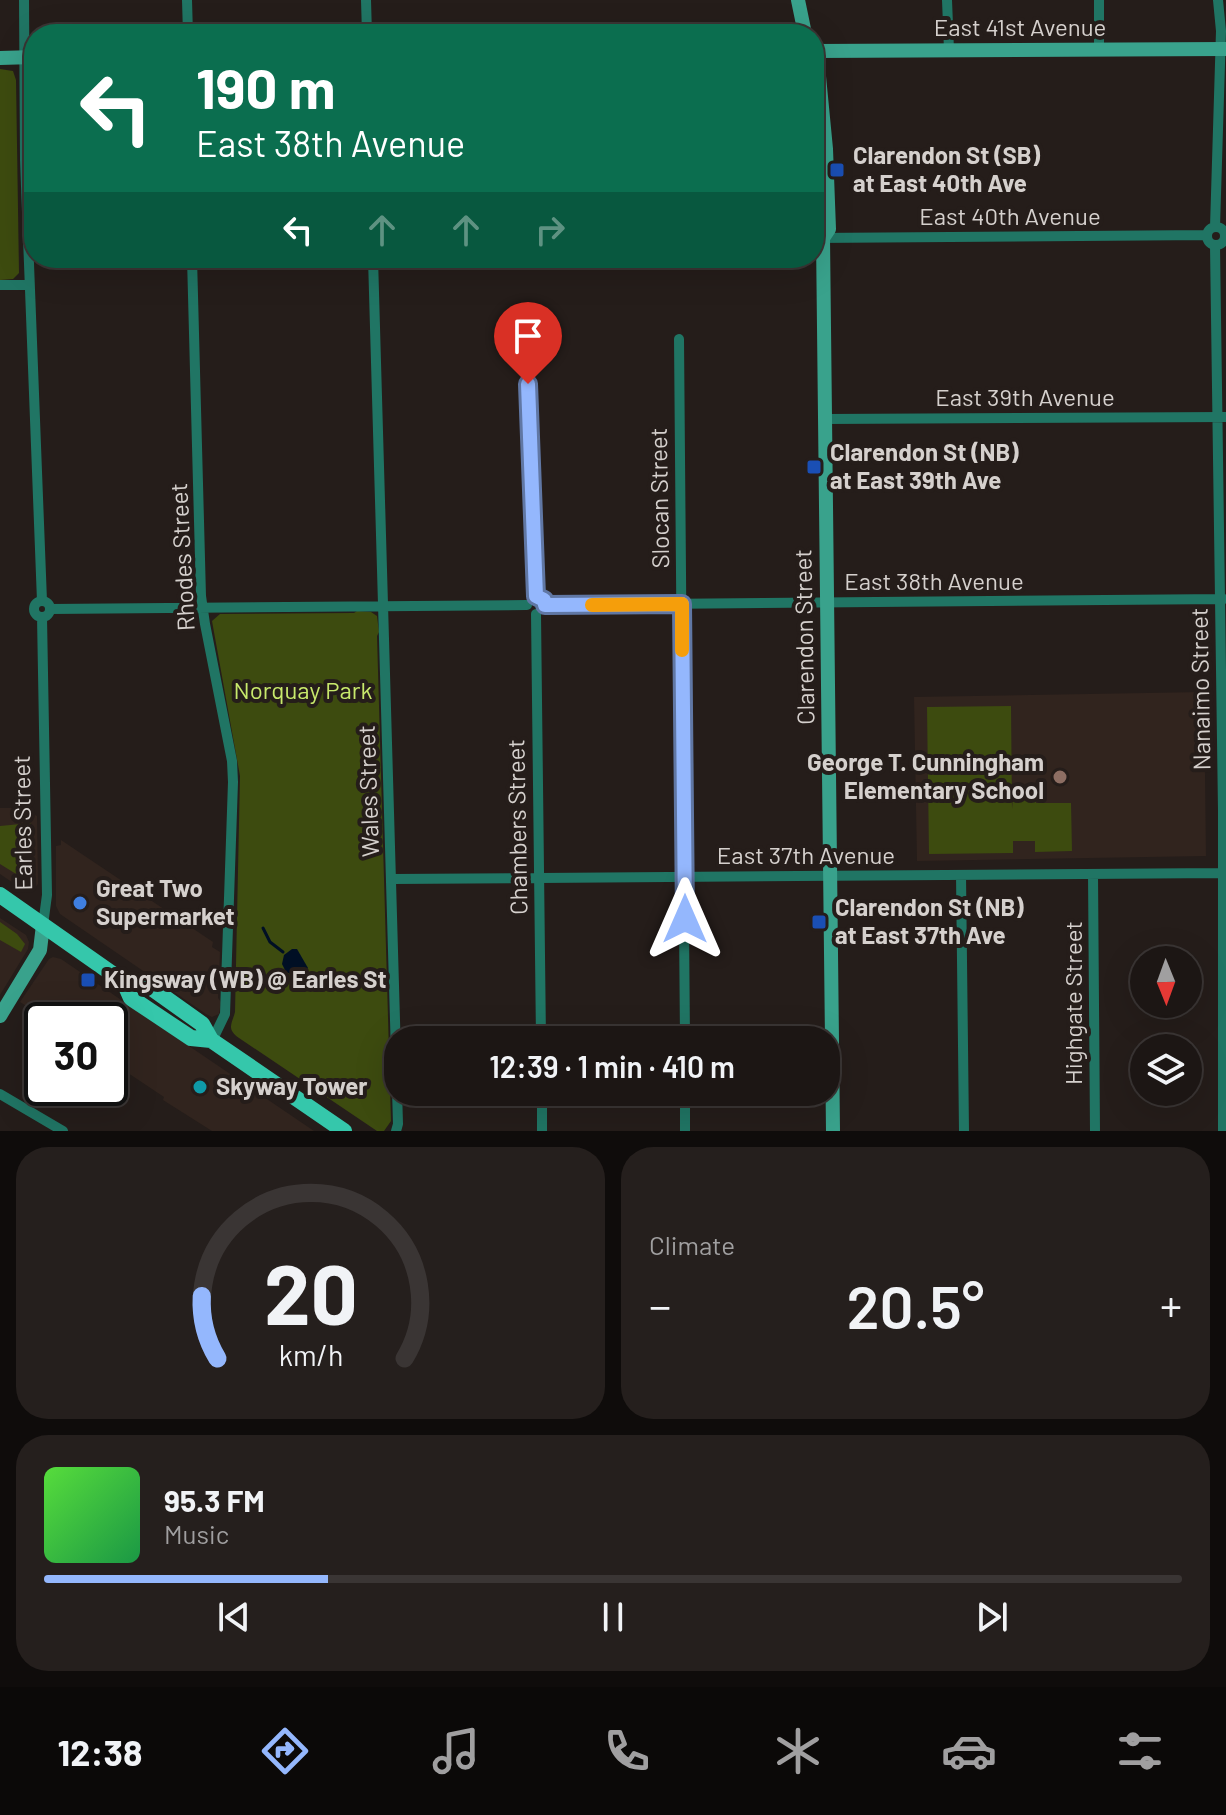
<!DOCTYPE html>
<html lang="en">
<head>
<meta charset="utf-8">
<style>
  :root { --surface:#1c1614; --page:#251f1d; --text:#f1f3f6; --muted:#a09fa0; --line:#3a3534; --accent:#94b7fd }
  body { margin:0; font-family:Barlow,sans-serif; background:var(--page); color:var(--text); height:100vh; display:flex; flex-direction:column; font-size:30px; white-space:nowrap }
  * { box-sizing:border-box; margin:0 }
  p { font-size:26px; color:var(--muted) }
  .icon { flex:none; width:44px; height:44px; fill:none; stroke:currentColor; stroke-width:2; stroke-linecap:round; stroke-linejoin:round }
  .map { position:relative; height:1131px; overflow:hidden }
  .panel { display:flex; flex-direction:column; gap:16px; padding:16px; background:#0f0c0b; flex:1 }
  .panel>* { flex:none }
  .guide { position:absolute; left:24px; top:24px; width:800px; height:244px; border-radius:32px; box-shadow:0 8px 32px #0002,0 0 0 2px var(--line); background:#0b6e4f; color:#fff; overflow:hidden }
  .needle { width:52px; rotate:179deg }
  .controls { position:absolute; left:1130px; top:946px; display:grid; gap:16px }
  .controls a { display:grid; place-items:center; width:72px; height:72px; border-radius:50%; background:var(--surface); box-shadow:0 8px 32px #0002,0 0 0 2px var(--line); font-size:40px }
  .speed { position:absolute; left:24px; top:1002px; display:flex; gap:16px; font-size:40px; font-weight:700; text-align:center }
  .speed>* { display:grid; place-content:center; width:104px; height:104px; border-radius:50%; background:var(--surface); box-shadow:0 8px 32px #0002,0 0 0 2px var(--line); line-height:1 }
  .speed .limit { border:4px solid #111; border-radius:12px; background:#fff; color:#111 }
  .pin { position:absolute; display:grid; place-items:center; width:68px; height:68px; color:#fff; margin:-82px -34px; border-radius:50% 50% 50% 0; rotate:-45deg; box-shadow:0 0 8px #0007 }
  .pin .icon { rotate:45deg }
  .me { position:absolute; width:88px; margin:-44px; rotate:0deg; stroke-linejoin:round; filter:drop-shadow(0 0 6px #0008) }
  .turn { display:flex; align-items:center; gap:28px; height:168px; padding:0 40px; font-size:36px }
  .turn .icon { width:104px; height:104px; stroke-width:2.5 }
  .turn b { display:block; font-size:56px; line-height:68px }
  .lanes { display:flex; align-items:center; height:76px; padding:0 40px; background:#0003; justify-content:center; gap:40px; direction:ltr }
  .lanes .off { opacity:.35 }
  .big { font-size:60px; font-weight:600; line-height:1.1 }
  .panel .card { flex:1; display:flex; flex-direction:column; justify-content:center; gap:12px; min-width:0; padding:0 28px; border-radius:32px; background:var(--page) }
  .panel .dial { align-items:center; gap:0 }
  .dial svg { height:208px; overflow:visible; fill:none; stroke:var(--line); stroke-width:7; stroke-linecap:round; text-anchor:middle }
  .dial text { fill:var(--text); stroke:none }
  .song { display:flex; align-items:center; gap:24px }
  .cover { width:96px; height:96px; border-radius:12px; background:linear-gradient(135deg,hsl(110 70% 55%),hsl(140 70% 35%)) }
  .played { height:8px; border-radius:4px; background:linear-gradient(90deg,var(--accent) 25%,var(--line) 25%) }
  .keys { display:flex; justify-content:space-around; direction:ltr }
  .heat { display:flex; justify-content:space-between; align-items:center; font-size:44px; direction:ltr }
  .panel .tiles { flex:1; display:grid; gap:16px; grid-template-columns:1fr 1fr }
  .card:last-child { grid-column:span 2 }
  .trip { position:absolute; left:384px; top:1026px; width:456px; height:80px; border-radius:32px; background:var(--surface); box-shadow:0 8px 32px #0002,0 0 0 2px var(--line); font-weight:600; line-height:80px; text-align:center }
  .tabs { display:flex; height:128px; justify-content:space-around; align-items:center; background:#0b0908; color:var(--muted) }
  .tabs .icon { width:56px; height:56px }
  .tabs .selected { color:var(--accent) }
  .tabs b { font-size:36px; color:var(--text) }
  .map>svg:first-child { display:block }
</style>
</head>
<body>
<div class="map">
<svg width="1226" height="1131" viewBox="0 0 1226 1131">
  <rect width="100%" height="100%" fill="#251d1a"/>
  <path fill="#31241e" d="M 1204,692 L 1206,856 L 917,861 L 914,697 Z
    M 0,808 L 29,808 L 29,812 L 37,816 L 38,884 L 32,892 L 25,891 L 0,874 Z
    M 61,840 L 213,942 L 212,947 L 220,952 L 218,998 L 221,1002 L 219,1014 L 212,1017 L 206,1014 L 60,914 L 56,906 L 56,846 L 61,845 Z
    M 0,918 L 26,935 L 29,942 L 28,949 L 0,995 Z
    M 53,957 L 61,959 L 314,1131 L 212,1131 L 163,1100 L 164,1097 L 110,1061 L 110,1020 L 48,1020 L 20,1002 L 49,959 Z"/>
  <path fill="#3d4b0f" d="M 0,69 L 13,71 L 16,80 L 19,273 L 13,279 L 0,280 Z
    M 357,611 L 371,612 L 377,616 L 379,632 L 377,636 L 391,1121 L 384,1131 L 377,1131 L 239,1038 C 226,1029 232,1024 235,1012 L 240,776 L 212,621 L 220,614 L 354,613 Z
    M 1011,706 L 1012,809 L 1013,798 L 1036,798 L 1036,803 L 1071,803 L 1072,851 L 1035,852 L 1035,841 L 1013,841 L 1013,853 L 929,854 L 927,707 Z
    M 31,823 L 29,882 L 0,864 L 0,826 Z
    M 0,922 L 17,934 L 25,944 L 21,952 L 0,940 Z"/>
  <path fill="#000f24" d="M 292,949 L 297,949 L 308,968 L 303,975 L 295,976 L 286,972 L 282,964 L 284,955 Z"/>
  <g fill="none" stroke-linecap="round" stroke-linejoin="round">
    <path stroke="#000f24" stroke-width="3" d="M 263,928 L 270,942 L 283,952"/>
    <path stroke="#207564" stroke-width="10" d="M 24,0 L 25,160 L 42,601
      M 187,0 L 188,34
      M 366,0 L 367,34
      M 947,0 L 949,50
      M 1099,0 L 1099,49
      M1207 236a9 9 0 1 1 18 0a9 9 0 1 1-18 0Z
      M 1215,227 L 1221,31 L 1218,0
      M 814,238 L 1207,235
      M 1215,246 L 1223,811 L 1223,1131
      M 192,258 L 201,596 L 205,624 L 232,761 L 233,782 L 225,1014 L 212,1041
      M 373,258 L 398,1124 L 396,1131
      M 0,285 L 29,285
      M 528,331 L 529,465 L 536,596
      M 679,339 L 685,1040
      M 825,419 L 1226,417
      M34 609a8 8 0 1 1 16 0a8 8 0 1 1-16 0Z
      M 545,605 L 1224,599
      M 50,609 L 527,605
      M 536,614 L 541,1040
      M 42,617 L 47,895 L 43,925
      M 1093,874 L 1095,1131
      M 961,875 L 964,1131
      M 392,879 L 1221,873
      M 542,1092 L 542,1131
      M 685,1092 L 685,1131
      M 0,1094 L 63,1131"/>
    <path stroke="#39a28c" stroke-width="14" d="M 798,0 L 805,34
      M 814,51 L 1226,49
      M 0,58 L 34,57
      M 814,60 L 818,66 L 826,149 L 829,229 L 823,238 L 833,1131
      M 814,199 L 815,228 L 823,238
      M 0,1016 L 40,950 L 43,925"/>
    <path stroke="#35c7ab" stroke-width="16" d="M 0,895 L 124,982 L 143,982 L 202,1024 L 211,1040 L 344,1131
      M 124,982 L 131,998 L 191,1038 L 211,1040"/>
  </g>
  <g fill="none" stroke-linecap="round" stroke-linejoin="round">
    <g stroke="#6077a4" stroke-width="20">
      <path id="route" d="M 528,384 L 536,596 L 544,600 L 545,605 L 682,604 L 685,919"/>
    </g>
    <use href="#route" stroke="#94b7fd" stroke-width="14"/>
    <path stroke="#f59e0b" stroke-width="14" d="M 592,605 L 682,604 L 682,650"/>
  </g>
  <g fill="#1a4fb4" stroke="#251d1a" stroke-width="3">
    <rect x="829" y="162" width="16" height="16" rx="4"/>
    <rect x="806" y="459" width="16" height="16" rx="4"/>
    <rect x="811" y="914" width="16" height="16" rx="4"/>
    <rect x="80" y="972" width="16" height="16" rx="4"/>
  </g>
  <circle fill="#8d6e63" stroke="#251d1a" stroke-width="3" cx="1060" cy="777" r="8"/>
  <circle fill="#3f7fe0" stroke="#251d1a" stroke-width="3" cx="80" cy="903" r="8"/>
  <circle fill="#0f9aa8" stroke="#251d1a" stroke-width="3" cx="200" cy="1087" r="8"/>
  <g text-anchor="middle" stroke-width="8" stroke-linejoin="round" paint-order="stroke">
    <g font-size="24" fill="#d5d0cd" stroke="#251d1a">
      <text x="1020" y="36">East 41st Avenue</text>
      <text x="1010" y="225">East 40th Avenue</text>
      <text x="1025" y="406">East 39th Avenue</text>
      <text transform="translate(660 498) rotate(-91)" y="8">Slocan Street</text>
      <text transform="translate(183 557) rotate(-93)" y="8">Rhodes Street</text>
      <text x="934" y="590">East 38th Avenue</text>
      <text transform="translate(805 637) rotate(-91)" y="8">Clarendon Street</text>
      <text transform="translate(1201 689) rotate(-91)" y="8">Nanaimo Street</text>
      <text transform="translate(369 791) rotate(-92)" y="8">Wales Street</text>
      <text transform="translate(23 823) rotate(-91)" y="8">Earles Street</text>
      <text transform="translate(518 827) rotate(-91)" y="8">Chambers Street</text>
      <text x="806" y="864">East 37th Avenue</text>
      <text transform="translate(1074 1003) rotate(-90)" y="8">Highgate Street</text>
    </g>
    <g font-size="24" font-weight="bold" fill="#d5d0cd" stroke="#251d1a" text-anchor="start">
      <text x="853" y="164">Clarendon St (SB)<tspan x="853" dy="28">at East 40th Ave</tspan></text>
      <text x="830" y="461">Clarendon St (NB)<tspan x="830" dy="28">at East 39th Ave</tspan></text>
      <text x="1044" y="771" text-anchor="end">George T. Cunningham<tspan x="1044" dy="28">Elementary School</tspan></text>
      <text x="96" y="897">Great Two<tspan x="96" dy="28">Supermarket</tspan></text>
      <text x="835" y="916">Clarendon St (NB)<tspan x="835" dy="28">at East 37th Ave</tspan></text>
      <text x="104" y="988">Kingsway (WB) @ Earles St</text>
      <text x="216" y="1095">Skyway Tower</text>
    </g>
    <g font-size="24" fill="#c8e96c" stroke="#251d1a">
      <text x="303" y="699">Norquay Park</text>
    </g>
  </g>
</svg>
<div class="controls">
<a><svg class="needle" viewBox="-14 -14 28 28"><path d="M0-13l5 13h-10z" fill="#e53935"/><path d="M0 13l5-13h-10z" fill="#a09fa0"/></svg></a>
<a><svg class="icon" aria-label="layers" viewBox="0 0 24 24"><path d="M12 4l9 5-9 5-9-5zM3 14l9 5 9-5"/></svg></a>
</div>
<div class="speed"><div class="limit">30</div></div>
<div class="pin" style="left:528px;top:384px;background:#d93025"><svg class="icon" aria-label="arrive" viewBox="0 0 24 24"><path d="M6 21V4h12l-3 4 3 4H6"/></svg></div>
<svg class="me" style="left:685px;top:919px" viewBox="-20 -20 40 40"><path d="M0-17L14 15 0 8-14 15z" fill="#94b7fd" stroke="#fff" stroke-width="4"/></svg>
<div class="trip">12:39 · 1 min · 410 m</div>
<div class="guide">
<div class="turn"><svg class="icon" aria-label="left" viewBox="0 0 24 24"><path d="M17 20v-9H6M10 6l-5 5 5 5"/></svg><div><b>190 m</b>East 38th Avenue</div></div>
<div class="lanes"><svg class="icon" aria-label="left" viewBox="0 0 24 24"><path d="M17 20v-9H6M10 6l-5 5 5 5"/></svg><svg class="icon off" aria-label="ahead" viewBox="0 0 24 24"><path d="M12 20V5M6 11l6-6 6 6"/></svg><svg class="icon off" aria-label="ahead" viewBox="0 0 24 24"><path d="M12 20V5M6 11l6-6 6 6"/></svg><svg class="icon off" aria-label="right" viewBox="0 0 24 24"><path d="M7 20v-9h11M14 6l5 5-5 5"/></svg></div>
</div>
</div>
<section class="panel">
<div class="tiles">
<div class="card dial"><svg viewBox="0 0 100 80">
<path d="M14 69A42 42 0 1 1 86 69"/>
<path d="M14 69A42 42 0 0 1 8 45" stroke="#94b7fd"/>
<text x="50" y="56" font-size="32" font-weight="700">20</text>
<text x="50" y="72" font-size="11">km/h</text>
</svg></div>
<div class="card"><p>Climate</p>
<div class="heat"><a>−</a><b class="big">20.5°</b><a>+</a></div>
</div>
<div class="card">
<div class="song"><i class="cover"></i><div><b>95.3 FM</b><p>Music</p></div></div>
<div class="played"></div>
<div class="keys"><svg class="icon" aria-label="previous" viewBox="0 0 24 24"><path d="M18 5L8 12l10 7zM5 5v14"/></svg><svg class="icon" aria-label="pause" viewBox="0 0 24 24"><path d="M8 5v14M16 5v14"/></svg><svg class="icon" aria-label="next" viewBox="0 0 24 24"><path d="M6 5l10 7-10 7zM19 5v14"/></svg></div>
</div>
</div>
</section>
<nav class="tabs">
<b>12:38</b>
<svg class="icon selected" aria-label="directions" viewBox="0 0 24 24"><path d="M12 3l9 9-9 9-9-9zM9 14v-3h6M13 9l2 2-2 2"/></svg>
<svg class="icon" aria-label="music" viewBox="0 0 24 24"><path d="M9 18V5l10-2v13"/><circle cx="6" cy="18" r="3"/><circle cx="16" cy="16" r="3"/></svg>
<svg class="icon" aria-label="phone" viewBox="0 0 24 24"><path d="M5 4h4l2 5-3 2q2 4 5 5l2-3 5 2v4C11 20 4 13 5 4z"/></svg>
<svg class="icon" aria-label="climate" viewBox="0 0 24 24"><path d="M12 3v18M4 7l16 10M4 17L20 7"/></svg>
<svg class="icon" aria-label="car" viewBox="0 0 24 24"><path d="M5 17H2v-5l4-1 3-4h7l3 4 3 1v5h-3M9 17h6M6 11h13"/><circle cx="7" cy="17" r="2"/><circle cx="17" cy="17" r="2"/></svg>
<svg class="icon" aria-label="filters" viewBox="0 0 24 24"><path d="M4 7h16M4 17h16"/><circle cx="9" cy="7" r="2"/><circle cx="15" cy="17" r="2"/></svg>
</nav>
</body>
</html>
